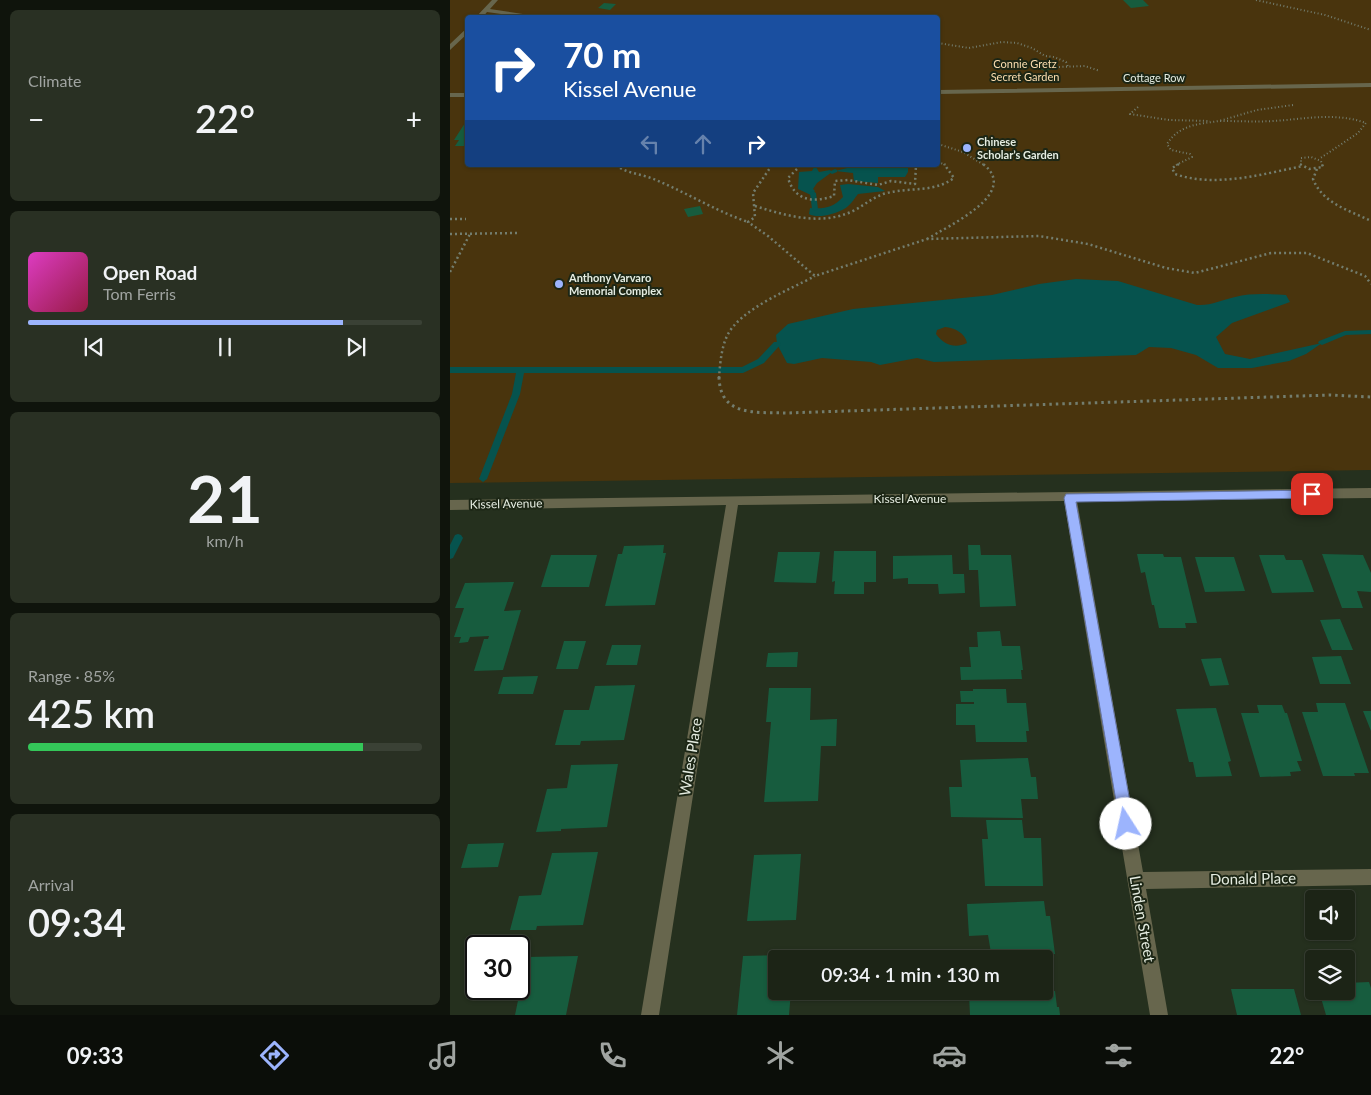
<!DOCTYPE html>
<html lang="en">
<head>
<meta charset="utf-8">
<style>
  :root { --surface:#1c2416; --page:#293023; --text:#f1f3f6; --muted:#a0a4a1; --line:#3a4135; --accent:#9cb4fd }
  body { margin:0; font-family:Lato,sans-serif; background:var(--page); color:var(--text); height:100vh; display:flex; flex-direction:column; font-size:19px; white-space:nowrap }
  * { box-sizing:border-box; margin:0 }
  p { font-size:16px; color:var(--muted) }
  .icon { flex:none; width:28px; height:28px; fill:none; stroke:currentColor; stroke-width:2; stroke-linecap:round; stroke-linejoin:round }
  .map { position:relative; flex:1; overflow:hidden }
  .drawer { display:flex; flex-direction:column; gap:10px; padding:10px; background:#0f140c; width:450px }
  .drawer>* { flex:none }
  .banner { position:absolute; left:15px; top:15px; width:475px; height:152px; border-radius:5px; box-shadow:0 1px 4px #0004,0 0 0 1px var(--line); background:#1a4fa0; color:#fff; overflow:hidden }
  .buttons { position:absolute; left:855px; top:890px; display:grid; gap:10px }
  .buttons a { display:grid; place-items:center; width:50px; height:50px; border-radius:5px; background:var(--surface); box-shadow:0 1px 4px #0004,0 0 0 1px var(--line); font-size:25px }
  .speed { position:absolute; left:15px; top:935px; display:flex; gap:10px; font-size:25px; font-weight:700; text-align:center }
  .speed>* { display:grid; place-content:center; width:65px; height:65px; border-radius:50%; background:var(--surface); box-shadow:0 1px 4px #0004,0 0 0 1px var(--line); line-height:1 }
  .speed .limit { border:2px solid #111; border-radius:8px; background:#fff; color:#111 }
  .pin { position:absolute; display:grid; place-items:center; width:42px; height:42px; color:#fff; margin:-21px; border-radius:10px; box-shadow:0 2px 8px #0006 }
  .me { position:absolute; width:55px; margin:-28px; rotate:350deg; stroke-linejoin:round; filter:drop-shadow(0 0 4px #0008) }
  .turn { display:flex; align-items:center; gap:18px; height:105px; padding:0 15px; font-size:22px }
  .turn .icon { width:65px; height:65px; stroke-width:2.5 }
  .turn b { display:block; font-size:35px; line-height:42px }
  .lanes { display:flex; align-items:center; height:48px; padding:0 15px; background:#0003; justify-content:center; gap:25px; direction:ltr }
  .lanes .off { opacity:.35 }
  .big { font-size:38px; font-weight:600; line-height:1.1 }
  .drawer .tile { flex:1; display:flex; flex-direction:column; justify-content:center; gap:8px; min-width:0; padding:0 18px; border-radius:8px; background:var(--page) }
  .drawer .dial { align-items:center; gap:0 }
  .dial b { font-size:65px; line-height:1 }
  .song { display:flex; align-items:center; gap:15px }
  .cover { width:60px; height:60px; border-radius:8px; background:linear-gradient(135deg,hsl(310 70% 55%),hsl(340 70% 35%)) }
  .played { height:5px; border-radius:2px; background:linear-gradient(90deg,var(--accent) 80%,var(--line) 80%) }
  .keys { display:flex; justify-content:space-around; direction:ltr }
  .heat { display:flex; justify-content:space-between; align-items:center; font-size:28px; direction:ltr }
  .charge { height:8px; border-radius:4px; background:linear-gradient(90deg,#34c759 85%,var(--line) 0) }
  .trip { position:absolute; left:318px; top:950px; width:285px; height:50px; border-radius:5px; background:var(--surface); box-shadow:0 1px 4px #0004,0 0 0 1px var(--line); font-weight:600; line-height:50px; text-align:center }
  .tab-bar { display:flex; height:80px; justify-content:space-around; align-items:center; background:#0b0e09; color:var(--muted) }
  .tab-bar .icon { width:35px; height:35px }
  .tab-bar .on { color:var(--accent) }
  .tab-bar b { font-size:22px; color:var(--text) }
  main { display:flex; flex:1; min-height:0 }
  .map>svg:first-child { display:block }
</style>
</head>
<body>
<main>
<section class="drawer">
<div class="tile"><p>Climate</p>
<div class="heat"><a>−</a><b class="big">22°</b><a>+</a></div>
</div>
<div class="tile">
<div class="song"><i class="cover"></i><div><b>Open Road</b><p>Tom Ferris</p></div></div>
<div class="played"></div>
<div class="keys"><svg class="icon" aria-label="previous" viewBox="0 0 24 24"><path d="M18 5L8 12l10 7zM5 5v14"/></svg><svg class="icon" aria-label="pause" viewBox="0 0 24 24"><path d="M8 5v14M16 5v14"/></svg><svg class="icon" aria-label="next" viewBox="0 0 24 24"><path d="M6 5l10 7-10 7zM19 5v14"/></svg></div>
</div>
<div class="tile dial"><b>21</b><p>km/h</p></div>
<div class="tile"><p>Range · 85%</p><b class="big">425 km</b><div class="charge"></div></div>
<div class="tile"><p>Arrival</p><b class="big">09:34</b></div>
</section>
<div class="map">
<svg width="921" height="1015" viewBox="0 0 921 1015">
  <rect width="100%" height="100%" fill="#25301e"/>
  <path fill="#49340d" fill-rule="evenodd" d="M 0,0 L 921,0 L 921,470 L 0,483 ZM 18,18 L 488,18 L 488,165 L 18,165 Z"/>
  <path fill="#06534e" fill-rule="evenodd" d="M 365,165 L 369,172 L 380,170 L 382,172 L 367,183 L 363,189 L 365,191 L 361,195 L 348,189 L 349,172 L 362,171 Z
    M 430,165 L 458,165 L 458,172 L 455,177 L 428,177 L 428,183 L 404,181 L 403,173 L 385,171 L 405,166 L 427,167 Z
    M 398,184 L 428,187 L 435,191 L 408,194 C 404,199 400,206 394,209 C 386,214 367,219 359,214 L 360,208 C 374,209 383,208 393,197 L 390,185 Z
    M 626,279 L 668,281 L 747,305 C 761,306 771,300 785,297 C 801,293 819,294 836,295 L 840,302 L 782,323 L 766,337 L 775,354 L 800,359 L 872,343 L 856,354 L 839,361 L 802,368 L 768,368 L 746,355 L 721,348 L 699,347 L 686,355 L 484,362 L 467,358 L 430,365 L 421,362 L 372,358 L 344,364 L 337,363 L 327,344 L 326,335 L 338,324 L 403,309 L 542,295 L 589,284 ZM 495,327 C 505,328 515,333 517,343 C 505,349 494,345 486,334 L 487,330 Z"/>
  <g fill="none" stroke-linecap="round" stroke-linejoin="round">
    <path fill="#06534e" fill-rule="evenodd" d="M 385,169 L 387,170 L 387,172 L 382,174 L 379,172 Z
      M 363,191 L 366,193 L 368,209 L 365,211 L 362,209 L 360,193 Z
      M 921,330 L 921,334 L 896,335 L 872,345 L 868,343 L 869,341 L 895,331 Z
      M 324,342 L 330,342 L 331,344 L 314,363 L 293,373 L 74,373 L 70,394 L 37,479 L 33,482 L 29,479 L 62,394 L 66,373 L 0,373 L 0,367 L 292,367 L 308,359 Z
      M 8,534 L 11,535 L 13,538 L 3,558 L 0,559 L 0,545 L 5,535 Z"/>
  </g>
  <path fill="#175c3e" d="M 673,0 L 693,0 L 699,6 L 681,8 Z
    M 154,3 L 166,4 L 160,10 L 148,8 Z
    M 592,63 L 604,65 L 605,69 L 595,71 L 590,69 L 588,65 Z
    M 15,123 L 18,123 L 18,146 L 5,146 L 9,140 L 4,140 Z
    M 250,206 L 253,214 L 238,217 L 234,209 Z
    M 214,545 L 213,553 L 216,553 L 205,605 L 155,606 L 168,554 L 172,554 L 174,546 Z
    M 518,545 L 530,545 L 531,555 L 561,555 L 566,606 L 530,607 L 528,570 L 519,570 Z
    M 384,551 L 426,551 L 426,582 L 414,582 L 414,594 L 384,594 L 385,581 L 382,582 Z
    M 328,552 L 370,552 L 366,583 L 324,582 Z
    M 687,554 L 713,554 L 714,557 L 731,557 L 747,623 L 735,623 L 736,628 L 709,628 L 704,605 L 702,605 L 695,572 L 691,573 Z
    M 872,554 L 913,555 L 921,573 L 921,592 L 907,591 L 913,608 L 892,608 Z
    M 101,555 L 147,555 L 139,587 L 91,587 Z
    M 502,555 L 503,574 L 514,574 L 515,593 L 489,594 L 488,584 L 458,584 L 458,578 L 443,579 L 443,556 Z
    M 809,555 L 834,555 L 836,560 L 852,560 L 864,592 L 822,593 Z
    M 745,557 L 784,557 L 795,591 L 755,592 Z
    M 64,582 L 54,611 L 71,610 L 53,670 L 24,671 L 34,639 L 38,639 L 39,636 L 20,637 L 18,642 L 9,643 L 11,637 L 4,637 L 14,608 L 5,608 L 15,583 Z
    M 890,619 L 903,650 L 882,650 L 870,620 Z
    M 550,631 L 552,646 L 570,646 L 573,670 L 571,670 L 572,679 L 511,680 L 510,667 L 521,667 L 519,647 L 528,647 L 527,632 Z
    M 114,641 L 136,641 L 128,669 L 106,669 Z
    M 162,645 L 191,645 L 187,665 L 156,665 Z
    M 348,652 L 347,667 L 316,667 L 318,653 Z
    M 891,656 L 901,684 L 870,684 L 862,657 Z
    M 771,658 L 779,685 L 760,686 L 751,659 Z
    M 88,676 L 83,694 L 48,694 L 53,677 Z
    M 185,685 L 174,740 L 131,741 L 130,745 L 105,745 L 114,710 L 139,710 L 145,686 Z
    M 319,688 L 361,688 L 360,720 L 387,719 L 386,746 L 371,746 L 368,801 L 314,802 L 321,722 L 316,722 Z
    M 523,689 L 556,689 L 557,703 L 576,703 L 579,731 L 576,731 L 577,742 L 526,742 L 525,725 L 506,725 L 506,704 L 524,704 L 524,702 L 511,702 L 510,691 L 523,691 Z
    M 866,703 L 895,703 L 919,773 L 904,773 L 905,776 L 873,776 L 852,712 L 868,712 Z
    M 807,705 L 832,705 L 835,713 L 837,713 L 852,761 L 847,761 L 851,771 L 840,772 L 841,776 L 810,777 L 791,713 L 809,713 Z
    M 766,708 L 781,761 L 778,762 L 782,776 L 746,777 L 743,762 L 739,762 L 726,709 Z
    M 913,711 L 921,711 L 921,731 Z
    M 578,758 L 581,777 L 586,777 L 588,799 L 571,799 L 573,818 L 501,817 L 499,787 L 512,787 L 510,760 Z
    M 168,764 L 157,827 L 111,829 L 111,831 L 86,832 L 97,789 L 117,788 L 121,765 Z
    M 536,820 L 572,820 L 574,838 L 591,838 L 593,886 L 535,886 L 532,839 L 538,839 Z
    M 54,843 L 48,867 L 11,868 L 18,844 Z
    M 148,852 L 133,925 L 87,926 L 86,930 L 60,930 L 69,896 L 91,895 L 102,853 Z
    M 351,854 L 346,920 L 297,921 L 304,855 Z
    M 594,901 L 596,916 L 600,916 L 605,954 L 582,955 L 583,959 L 542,959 L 538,935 L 519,936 L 517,904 Z
    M 343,955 L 343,959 L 326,959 L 326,991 L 341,991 L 339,1015 L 287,1015 L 293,956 Z
    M 128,956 L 116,1015 L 65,1015 L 77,957 Z
    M 919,982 L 921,988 L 921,1015 L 876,1015 L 869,991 L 896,991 L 896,983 Z
    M 781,989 L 844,989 L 851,1015 L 787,1015 Z
    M 605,991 L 607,1007 L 609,1007 L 610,1015 L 520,1015 L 519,994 Z"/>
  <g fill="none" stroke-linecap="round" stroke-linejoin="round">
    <path stroke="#737d6e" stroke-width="2" stroke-dasharray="1 2.5" stroke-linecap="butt" d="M 806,0 L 875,15 L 921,30
      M 241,18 L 246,18
      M 488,43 L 519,48 L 552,42 L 567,43 L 582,48 L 595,56 L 604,57 L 616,62 L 618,67
      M 581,68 L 635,66 L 650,71
      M 843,105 L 807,110 L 769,121 C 787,121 805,122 824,121 C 855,119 885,112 916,123 L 908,133 L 869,159
      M 688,107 L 680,114 L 719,120 L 760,121
      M 488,144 L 513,152 L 534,165
      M 488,162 L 496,165
      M 726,165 L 742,157 L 740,154 L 721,150 L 717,144 C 729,125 748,124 769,121
      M 851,165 L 851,158 L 861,157 L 871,161 L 872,165"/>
    <path stroke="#737d6e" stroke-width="2.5" stroke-dasharray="2 3" stroke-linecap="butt" d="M 729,164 L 722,168 L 725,174 C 765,188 813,174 853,166
      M 850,164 L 859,169 L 873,167 L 872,164
      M 166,165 C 177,174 193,174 206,180 C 237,193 266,211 298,222
      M 322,165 L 303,193 L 305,217 L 298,222 L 318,236 L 365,276 L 477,239 L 589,236 L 638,244 L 716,268 L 745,273 L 821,253 L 857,253 L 915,276 L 921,284
      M 347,169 L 338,178 C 345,201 363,203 384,196 L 385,181 L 398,180 L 428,185 L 441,181 L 465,184 L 466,165
      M 867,169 L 863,179 C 873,204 899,210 921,221
      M 305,206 C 337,216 371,226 403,211 C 415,205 424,196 437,193 C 461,187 483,193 504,178 L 494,164
      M 0,219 L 16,219
      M 0,234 L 67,233
      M 477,239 C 498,226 571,193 533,164
      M 0,272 L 20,234
      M 269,378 C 270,365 271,349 277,336 C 290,309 339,290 365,276"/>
    <path stroke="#737d6e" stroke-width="3" stroke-dasharray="2.5 4" stroke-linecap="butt" d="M 269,377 C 270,417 306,412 336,413 L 880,395 L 921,397"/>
    <path fill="#67664d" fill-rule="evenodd" d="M 42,0 L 48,0 L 40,9 L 99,18 L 78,18 L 37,12 L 32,18 L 25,18 Z
      M 18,27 L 18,33 L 0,50 L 0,44 Z
      M 921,83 L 921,87 L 488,94 L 488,90 Z
      M 0,93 L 18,93 L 18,97 L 0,97 Z"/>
    <path fill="#67664d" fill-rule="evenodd" d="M 921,488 L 921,498 L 627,501 L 693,872 L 921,869 L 921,885 L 696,889 L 718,1015 L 700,1015 L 614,501 L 288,505 L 209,1015 L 191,1015 L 276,505 L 0,510 L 0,500 Z"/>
  </g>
  <path fill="#9cb4fd" stroke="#6575a4" d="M 862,490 L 867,494 L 862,498 L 626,502 L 684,824 L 681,830 L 676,832 L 671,830 L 614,498 L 616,494 Z"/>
  <g fill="#9cb4fd" stroke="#1c2615" stroke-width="2">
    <circle cx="517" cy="148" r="5"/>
    <circle cx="109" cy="284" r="5"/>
  </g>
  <g text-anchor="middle" stroke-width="4" stroke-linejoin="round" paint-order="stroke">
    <g font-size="11" fill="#fcdeb0" stroke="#1c2615">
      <text x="575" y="68">Connie Gretz<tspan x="575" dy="13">Secret Garden</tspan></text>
    </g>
    <g font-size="11" fill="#e5ece1" stroke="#1c2615">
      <text x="704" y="82">Cottage Row</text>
    </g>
    <g font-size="11" font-weight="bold" fill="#e5ece1" stroke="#1c2615" text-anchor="start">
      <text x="527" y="146">Chinese<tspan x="527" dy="13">Scholar’s Garden</tspan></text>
      <text x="119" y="282">Anthony Varvaro<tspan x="119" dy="13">Memorial Complex</tspan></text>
    </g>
    <g font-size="12" fill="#e5ece1" stroke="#1c2615">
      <text x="460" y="503">Kissel Avenue</text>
      <text transform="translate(56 504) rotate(-1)" y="4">Kissel Avenue</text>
    </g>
    <g font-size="15" fill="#e5ece1" stroke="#1c2615">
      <text transform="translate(241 757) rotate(-81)" y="5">Wales Place</text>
      <text transform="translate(803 879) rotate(-1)" y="5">Donald Place</text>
      <text transform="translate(692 919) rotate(80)" y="5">Linden Street</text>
    </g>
  </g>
</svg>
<div class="buttons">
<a><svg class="icon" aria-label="sound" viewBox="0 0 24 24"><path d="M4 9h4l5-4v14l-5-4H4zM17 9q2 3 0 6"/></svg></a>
<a><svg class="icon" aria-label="layers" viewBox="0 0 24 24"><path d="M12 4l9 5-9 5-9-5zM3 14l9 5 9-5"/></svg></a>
</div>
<div class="speed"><div class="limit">30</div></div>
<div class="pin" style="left:862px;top:494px;background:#d93025"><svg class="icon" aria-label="arrive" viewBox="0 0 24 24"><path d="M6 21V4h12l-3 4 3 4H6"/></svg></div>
<svg class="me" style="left:676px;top:824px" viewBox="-20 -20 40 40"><circle r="19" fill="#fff"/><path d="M0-13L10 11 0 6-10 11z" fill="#9cb4fd"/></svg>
<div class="trip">09:34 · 1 min · 130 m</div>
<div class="banner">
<div class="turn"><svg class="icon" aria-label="right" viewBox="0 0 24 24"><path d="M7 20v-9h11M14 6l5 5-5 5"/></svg><div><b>70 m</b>Kissel Avenue</div></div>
<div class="lanes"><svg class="icon off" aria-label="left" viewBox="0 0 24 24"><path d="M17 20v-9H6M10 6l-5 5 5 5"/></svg><svg class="icon off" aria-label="ahead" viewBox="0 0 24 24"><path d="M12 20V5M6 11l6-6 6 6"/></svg><svg class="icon" aria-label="right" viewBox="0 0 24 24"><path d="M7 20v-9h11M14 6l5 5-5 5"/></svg></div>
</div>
</div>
</main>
<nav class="tab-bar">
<b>09:33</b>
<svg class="icon on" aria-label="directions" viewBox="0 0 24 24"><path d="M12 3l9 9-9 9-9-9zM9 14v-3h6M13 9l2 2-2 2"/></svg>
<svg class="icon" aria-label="music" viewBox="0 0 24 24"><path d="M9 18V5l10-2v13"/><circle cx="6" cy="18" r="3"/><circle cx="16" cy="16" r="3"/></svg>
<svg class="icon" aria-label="phone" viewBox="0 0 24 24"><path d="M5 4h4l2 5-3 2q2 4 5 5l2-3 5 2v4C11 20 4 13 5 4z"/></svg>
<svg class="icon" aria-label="climate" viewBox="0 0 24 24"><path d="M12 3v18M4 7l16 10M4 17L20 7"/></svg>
<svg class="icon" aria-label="car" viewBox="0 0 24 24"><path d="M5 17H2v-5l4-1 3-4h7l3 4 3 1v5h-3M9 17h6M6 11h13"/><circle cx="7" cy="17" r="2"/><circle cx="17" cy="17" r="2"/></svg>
<svg class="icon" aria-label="filters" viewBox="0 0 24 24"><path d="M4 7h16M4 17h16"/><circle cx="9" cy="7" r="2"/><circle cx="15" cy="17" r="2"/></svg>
<b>22°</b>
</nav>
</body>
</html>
